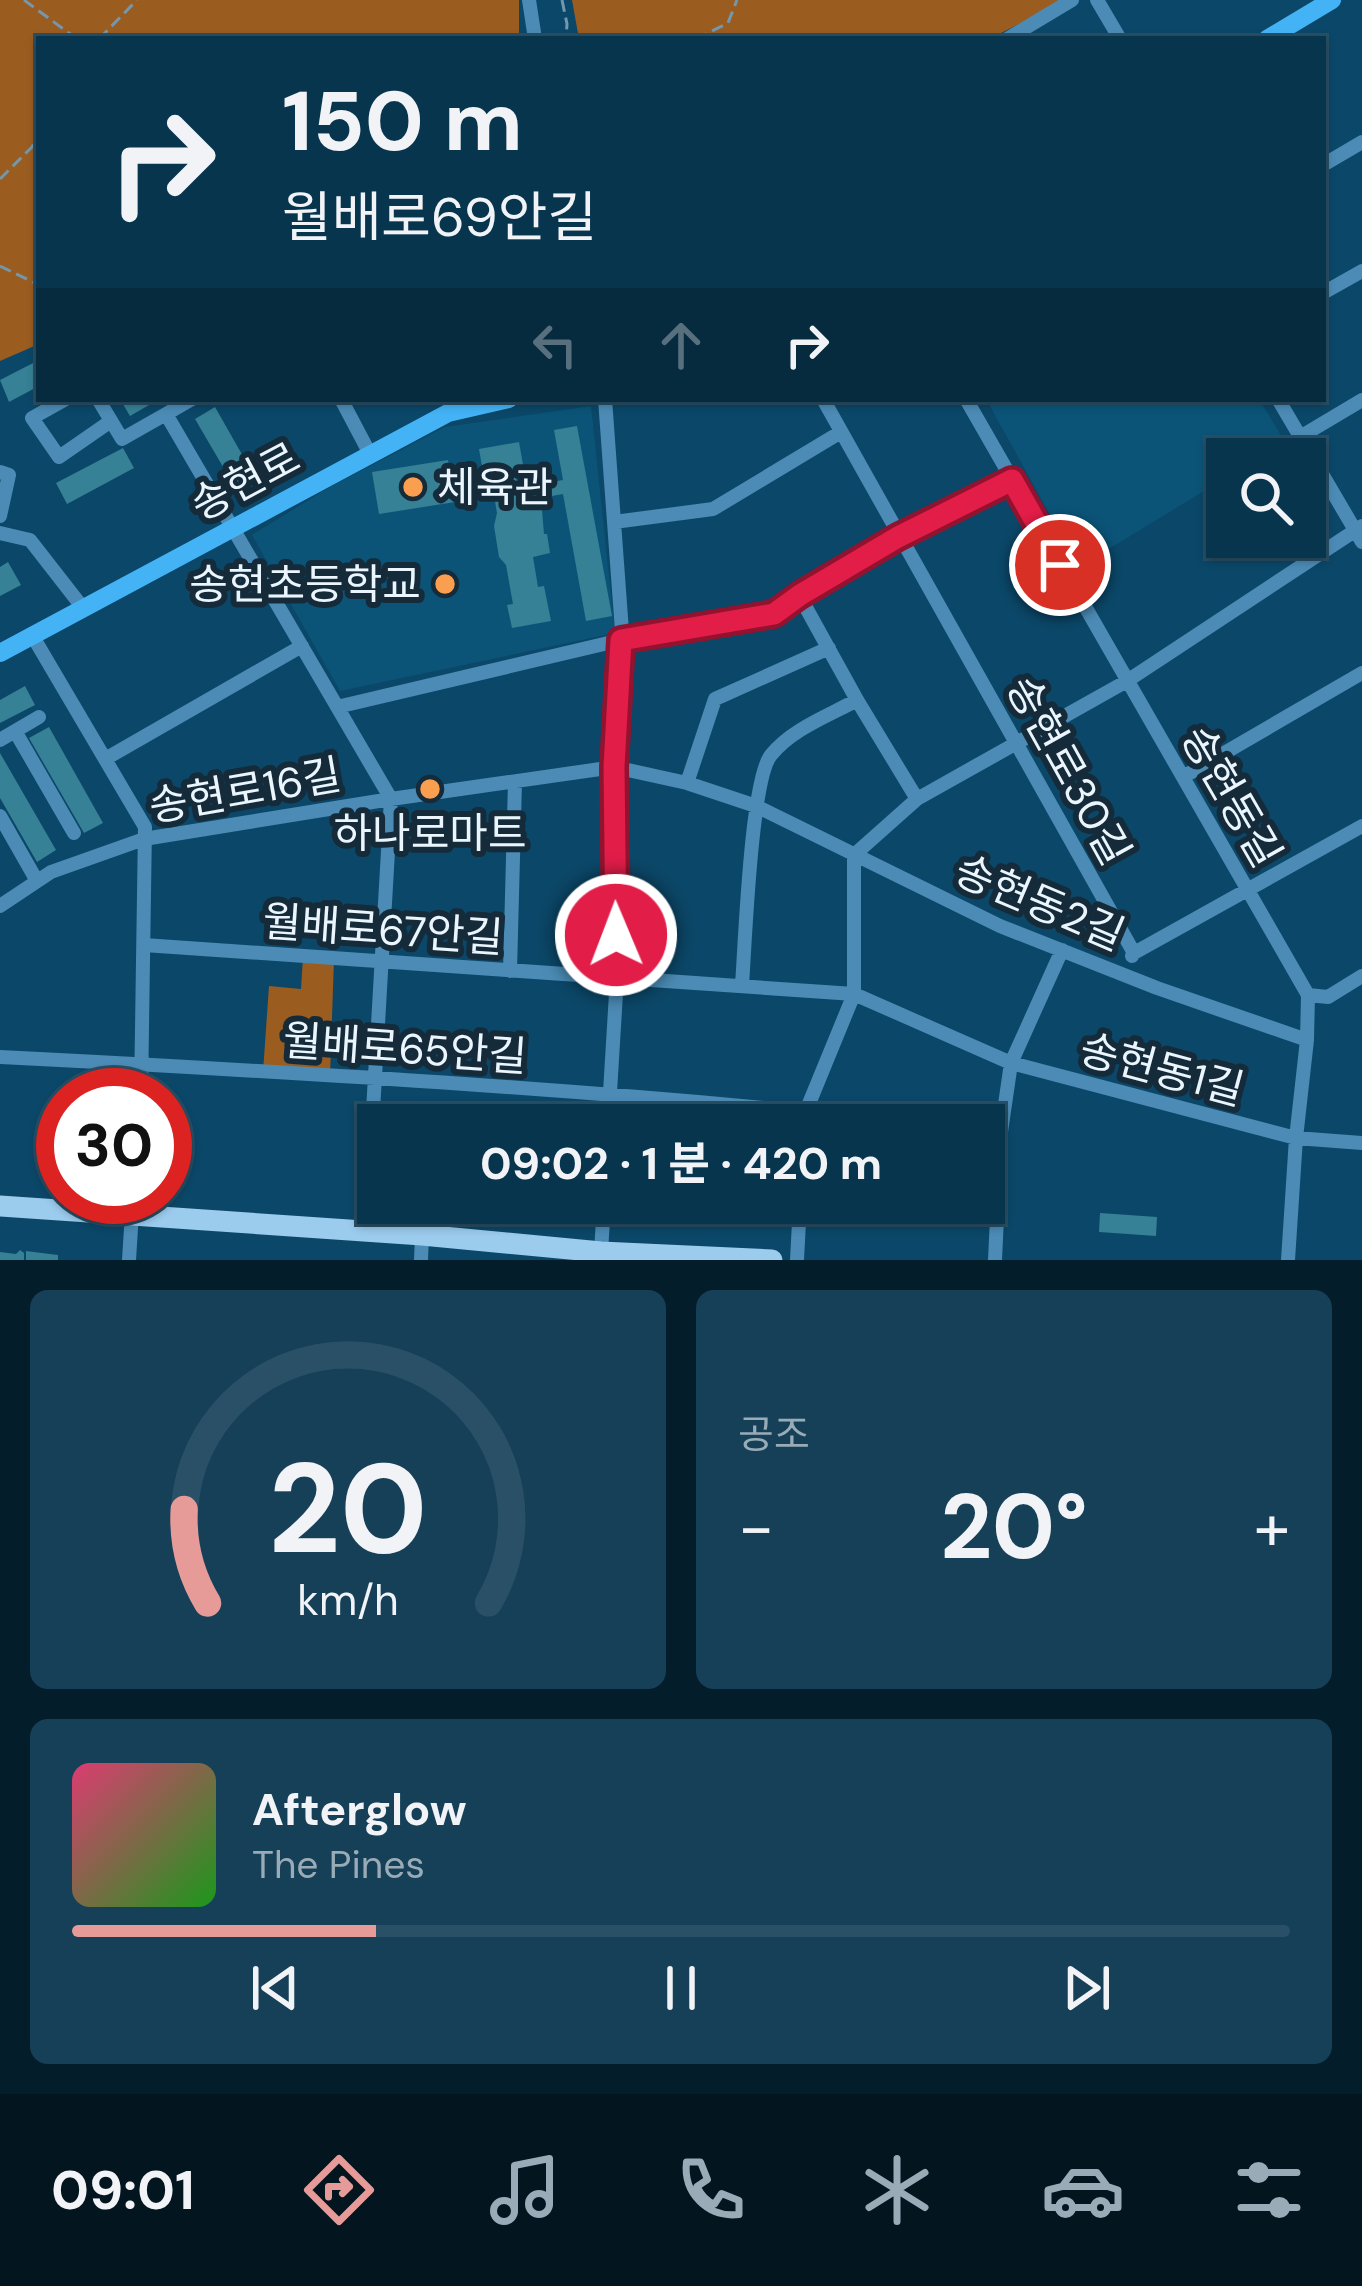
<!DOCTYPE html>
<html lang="ko">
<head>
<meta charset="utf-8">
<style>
  :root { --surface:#08354e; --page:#164058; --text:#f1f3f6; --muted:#98abb6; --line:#295066; --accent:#e69b98 }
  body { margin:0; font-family:"DM Sans","Noto Sans KR",sans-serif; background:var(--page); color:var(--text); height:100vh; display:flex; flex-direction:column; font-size:45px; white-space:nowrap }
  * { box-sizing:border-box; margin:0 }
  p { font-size:39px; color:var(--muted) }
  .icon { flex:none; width:66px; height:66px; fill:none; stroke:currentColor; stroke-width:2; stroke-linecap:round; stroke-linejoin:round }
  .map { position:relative; height:1260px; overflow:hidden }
  .details { display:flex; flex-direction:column; gap:30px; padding:30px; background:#041d2b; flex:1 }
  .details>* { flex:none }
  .banner { position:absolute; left:36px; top:36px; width:1290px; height:366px; border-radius:0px; box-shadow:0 3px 9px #0004,0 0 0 3px var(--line); background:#08354e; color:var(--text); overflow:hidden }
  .fabs { position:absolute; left:1206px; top:438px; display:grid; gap:24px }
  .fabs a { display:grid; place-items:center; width:120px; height:120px; border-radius:0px; background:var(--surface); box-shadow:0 3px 9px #0004,0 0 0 3px var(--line); font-size:60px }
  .speed { position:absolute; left:36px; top:1068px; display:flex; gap:24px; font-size:60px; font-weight:700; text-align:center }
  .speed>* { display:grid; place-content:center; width:156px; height:156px; border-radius:50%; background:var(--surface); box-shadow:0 3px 9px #0004,0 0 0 3px var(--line); line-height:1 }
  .speed .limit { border:18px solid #d22; background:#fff; color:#111 }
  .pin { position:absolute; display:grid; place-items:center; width:102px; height:102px; color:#fff; margin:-51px; border:6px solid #fff; border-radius:50%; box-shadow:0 3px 12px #0007 }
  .me { position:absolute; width:132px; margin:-66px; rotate:359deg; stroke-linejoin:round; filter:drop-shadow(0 0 9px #0008) }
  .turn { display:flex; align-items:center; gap:42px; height:252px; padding:0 48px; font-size:54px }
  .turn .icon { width:156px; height:156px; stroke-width:2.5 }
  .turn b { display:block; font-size:84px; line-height:102px }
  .lanes { display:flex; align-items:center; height:114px; padding:0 48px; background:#0003; justify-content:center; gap:60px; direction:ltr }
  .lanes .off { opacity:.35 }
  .big { font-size:90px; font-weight:700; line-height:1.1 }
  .details .card { flex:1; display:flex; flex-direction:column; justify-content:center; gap:18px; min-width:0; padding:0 42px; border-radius:18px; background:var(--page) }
  .details .dial { align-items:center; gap:0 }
  .dial svg { height:312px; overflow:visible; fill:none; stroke:var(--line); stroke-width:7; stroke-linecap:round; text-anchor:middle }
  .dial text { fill:var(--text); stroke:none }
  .song { display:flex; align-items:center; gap:36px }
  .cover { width:144px; height:144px; border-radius:18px; background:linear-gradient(135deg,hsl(340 70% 55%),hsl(120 70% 35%)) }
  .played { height:12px; border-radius:6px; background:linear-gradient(90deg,var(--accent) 25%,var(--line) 25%) }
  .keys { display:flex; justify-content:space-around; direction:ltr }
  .heat { display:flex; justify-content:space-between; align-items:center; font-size:66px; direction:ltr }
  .details .tiles { flex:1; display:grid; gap:30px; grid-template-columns:1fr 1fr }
  .card:last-child { grid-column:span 2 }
  .trip { position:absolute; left:357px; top:1104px; width:648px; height:120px; border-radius:0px; background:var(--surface); box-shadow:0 3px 9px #0004,0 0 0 3px var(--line); font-weight:700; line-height:120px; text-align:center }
  .tab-bar { display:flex; height:192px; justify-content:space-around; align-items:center; background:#03151f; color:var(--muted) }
  .tab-bar .icon { width:84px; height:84px }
  .tab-bar .on { color:var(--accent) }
  .tab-bar b { font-size:54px; color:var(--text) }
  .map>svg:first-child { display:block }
</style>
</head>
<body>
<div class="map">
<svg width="1362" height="1260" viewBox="0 0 1362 1260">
  <rect width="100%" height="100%" fill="#0b4768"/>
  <path fill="#0b5478" d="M 986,399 L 1259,399 L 1285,442 L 1257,459 L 1227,459 L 1227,477 L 1079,567 Z
    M 591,406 L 615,633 L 340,691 L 252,535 L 330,487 L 445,427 Z"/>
  <path fill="#9b5c20" d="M 0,0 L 519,0 L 519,34 L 517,39 L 39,39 L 39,344 L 0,361 Z
    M 572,0 L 1067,0 L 989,39 L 579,39 Z
    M 303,957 L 334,959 L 330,1076 L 263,1072 L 269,986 L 301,989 Z"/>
  <path fill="#368195" d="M 39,360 L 39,386 L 9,402 L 0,380 Z
    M 120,399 L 146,399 L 149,405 L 130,416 Z
    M 215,407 L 252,472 L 233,484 L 195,419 Z
    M 577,426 L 612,616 L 586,621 L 563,494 L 541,498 L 544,534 L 547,534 L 550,553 L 533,557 L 538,587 L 544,586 L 551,621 L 512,628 L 507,605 L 513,604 L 506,565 L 499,557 L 494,526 L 497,513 L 491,478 L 488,479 L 487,471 L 483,472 L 479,449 L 519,442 L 524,470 L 515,472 L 518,488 L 563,480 L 554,430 Z
    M 123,448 L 134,468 L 67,504 L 56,483 Z
    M 448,460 L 455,502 L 379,514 L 372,472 Z
    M 8,562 L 21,585 L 0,596 L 0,567 Z
    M 25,686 L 35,705 L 0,723 L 0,700 Z
    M 49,727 L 103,823 L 84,833 L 29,738 Z
    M 0,753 L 56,850 L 37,862 L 0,798 Z
    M 662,1203 L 710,1203 L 710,1209 L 662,1207 Z
    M 1100,1213 L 1157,1217 L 1156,1236 L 1099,1232 Z
    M 20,1250 L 24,1253 L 24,1260 L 0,1260 L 0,1252 L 16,1254 Z
    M 26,1251 L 58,1255 L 58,1260 L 26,1260 Z"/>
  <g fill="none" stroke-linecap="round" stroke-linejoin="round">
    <path stroke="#7398ad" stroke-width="3" stroke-dasharray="12 6" stroke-linecap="butt" d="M 24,0 L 77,39
      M 562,0 L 567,24 L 566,39
      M 99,39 L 137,0
      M 696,39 L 728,23 L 737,0
      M 0,179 L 32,147 L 39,135
      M 0,266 L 39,285"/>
    <path stroke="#4b8bb5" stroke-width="14" d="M 529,0 L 535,39
      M 1097,0 L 1120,39
      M 1007,39 L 1072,0
      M 1323,165 L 1362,142
      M 1323,293 L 1362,271
      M 66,399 L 32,418 L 59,457 L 111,421
      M 98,399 L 122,439 L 166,414 L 391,799 L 366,1232
      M 341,399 L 370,454
      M 605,399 L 622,631 L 614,767 L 617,977 L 608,1125
      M 823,399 L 1134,953
      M 966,399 L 1308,995 L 1307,1040 L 1296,1138 L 1288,1260
      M 1278,399 L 1362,542
      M 166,414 L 192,399
      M 1300,437 L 1362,400
      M 0,472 L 9,475 L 0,516
      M 614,522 L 713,509 L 841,432
      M 0,533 L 30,540 L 83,608
      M 799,595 L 857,700 L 917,799
      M 32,635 L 145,827 L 141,1095
      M 337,707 L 621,640 L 774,614 L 799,595 L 898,537 L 1012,480
      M 15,731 L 74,833
      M 0,740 L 39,717
      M 105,759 L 302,646
      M 1183,777 L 1362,673
      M 687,783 L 715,699 L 829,648
      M 0,816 L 37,881
      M 0,906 L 51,872 L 144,839 L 391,799 L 614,767 L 687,783 L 756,806 L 1000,926 L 1157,988 L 1307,1040
      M 144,945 L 854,994 L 1011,1063 L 1296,1138 L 1362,1143
      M 1132,956 L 1134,953 L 1362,826
      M 510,971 L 515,782
      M 742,985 C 745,944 751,779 771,755 C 792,729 828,716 857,700
      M 1308,995 L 1328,997 L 1362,976
      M 0,1057 C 312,1073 624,1091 934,1125
      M 805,1125 L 806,1111 L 854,994 L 854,855 L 917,799 L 1127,681 L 1362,526
      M 601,1252 L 604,1203
      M 129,1260 L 133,1197
      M 421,1260 L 422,1235
      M 797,1260 L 800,1203
      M 995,1260 L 1001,1132 L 1011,1063 L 1062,950"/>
    <path stroke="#43b3f6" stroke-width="18" d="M 1267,39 L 1332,0
      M 0,653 L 448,413 L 509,399"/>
    <path stroke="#9bcbed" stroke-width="21" d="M 0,1206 L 422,1235 L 601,1252 L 772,1260"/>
  </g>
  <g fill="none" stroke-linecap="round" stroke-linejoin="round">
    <g stroke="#92132f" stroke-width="30">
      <path id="route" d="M 616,935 L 614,767 L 621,640 L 774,614 L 800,595 L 898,537 L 1012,480 L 1060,565"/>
    </g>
    <use href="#route" stroke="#e11d48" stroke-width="21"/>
  </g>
  <g fill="#fa9f4f" stroke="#152b3a" stroke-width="4.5">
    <circle cx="413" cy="487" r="12"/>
    <circle cx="445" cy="584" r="12"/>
    <circle cx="430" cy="789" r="12"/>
  </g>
  <g text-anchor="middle" stroke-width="12" stroke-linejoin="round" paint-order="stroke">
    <g font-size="42" fill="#eaf5fd" stroke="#152b3a">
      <text transform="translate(245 481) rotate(-28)" y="15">송현로</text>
      <text transform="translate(1069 770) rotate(61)" y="15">송현로30길</text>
      <text transform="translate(245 790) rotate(-10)" y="15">송현로16길</text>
      <text transform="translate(1232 796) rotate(60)" y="15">송현동길</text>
      <text transform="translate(1040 902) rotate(23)" y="15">송현동2길</text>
      <text transform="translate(383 929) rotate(4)" y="15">월배로67안길</text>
      <text transform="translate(405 1048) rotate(4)" y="15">월배로65안길</text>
      <text transform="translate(1162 1069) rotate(15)" y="15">송현동1길</text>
    </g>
    <g font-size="42" fill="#eaf5fd" stroke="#152b3a" text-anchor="start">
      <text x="437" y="502">체육관</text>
      <text x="421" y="599" text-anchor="end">송현초등학교</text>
      <text x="430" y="848" text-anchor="middle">하나로마트</text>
    </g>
  </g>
</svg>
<div class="fabs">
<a><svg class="icon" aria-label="search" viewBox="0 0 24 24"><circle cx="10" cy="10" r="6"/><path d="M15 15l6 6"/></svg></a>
</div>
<div class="speed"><div class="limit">30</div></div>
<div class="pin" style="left:1060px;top:565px;background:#d93025"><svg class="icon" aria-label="arrive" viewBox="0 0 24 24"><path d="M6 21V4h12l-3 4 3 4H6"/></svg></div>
<svg class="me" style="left:616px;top:935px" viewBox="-20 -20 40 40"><circle r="17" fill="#e11d48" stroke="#fff" stroke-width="3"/><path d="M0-11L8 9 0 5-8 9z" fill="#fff"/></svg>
<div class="trip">09:02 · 1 분 · 420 m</div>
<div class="banner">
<div class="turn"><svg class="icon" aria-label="right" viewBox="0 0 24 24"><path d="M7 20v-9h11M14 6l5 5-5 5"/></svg><div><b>150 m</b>월배로69안길</div></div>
<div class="lanes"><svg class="icon off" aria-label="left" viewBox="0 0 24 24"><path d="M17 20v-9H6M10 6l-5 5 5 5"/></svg><svg class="icon off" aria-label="ahead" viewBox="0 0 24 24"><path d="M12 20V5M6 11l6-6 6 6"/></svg><svg class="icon" aria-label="right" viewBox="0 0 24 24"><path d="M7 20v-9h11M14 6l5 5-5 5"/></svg></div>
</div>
</div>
<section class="details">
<div class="tiles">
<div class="card dial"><svg viewBox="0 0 100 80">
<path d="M14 69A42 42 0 1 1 86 69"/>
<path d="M14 69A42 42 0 0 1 8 45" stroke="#e69b98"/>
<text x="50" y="56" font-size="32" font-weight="700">20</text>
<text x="50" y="72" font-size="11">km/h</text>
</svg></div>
<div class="card"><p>공조</p>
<div class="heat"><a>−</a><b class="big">20°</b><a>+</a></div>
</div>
<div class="card">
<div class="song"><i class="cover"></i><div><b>Afterglow</b><p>The Pines</p></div></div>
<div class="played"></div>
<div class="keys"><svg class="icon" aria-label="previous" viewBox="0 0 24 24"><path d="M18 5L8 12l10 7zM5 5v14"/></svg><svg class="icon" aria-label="pause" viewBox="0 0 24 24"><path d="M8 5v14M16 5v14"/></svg><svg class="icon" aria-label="next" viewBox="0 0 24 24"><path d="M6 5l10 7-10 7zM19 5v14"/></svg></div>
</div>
</div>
</section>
<nav class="tab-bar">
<b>09:01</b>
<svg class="icon on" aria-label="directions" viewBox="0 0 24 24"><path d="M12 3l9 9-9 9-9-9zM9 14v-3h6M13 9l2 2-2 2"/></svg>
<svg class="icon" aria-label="music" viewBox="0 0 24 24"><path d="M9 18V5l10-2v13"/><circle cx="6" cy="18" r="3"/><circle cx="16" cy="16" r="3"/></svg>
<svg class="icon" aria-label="phone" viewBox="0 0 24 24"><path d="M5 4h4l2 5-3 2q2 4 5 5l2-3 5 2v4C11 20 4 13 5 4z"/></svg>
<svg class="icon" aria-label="climate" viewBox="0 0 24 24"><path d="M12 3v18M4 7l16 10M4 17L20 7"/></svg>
<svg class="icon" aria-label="car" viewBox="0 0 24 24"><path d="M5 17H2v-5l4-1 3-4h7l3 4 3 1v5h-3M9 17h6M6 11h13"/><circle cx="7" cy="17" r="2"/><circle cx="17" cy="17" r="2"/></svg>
<svg class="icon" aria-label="filters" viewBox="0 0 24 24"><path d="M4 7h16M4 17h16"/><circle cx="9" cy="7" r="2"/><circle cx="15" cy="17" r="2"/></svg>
</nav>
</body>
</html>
